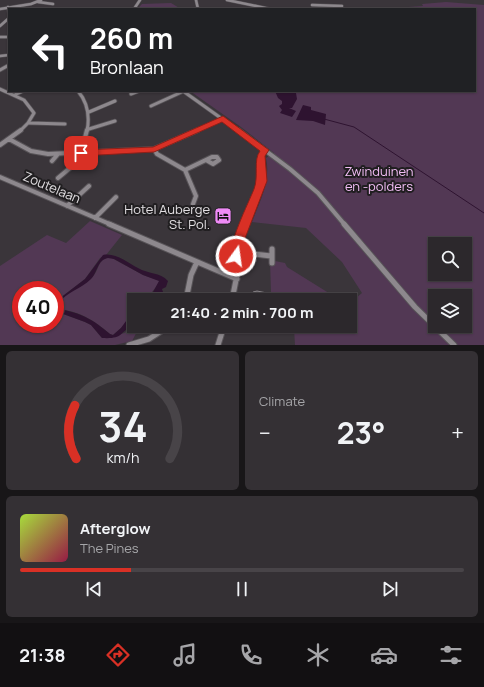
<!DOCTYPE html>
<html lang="en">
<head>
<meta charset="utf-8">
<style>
  :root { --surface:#2c282c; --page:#343034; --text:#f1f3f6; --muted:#a6a6a9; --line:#484448; --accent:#d93025 }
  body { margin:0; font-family:Manrope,sans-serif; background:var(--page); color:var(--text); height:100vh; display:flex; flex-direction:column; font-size:15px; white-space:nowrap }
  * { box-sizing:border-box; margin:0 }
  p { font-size:13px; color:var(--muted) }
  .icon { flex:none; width:22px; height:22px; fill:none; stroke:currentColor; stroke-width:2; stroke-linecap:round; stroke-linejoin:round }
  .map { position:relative; height:345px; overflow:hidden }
  .drawer { display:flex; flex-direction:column; gap:6px; padding:6px; background:#181618; flex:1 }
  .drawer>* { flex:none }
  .banner { position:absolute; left:8px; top:8px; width:468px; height:84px; border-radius:0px; box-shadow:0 1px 3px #0004,0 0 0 1px var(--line); background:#202124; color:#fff; overflow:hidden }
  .controls { position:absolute; left:428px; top:237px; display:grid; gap:8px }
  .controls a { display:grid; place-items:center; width:44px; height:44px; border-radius:0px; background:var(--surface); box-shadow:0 1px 3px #0004,0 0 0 1px var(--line); font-size:20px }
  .speed { position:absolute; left:12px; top:281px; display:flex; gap:8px; font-size:20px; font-weight:700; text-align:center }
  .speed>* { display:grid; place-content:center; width:52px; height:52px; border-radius:50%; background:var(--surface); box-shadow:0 1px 3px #0004,0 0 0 1px var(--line); line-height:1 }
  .speed .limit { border:6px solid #d22; background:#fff; color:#111 }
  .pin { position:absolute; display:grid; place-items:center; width:34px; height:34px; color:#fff; margin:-17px; border-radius:8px; box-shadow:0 2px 6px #0006 }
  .me { position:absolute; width:44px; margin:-22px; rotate:14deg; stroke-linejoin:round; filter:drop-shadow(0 0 3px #0008) }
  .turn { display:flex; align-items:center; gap:14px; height:84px; padding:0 16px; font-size:18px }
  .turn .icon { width:52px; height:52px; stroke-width:2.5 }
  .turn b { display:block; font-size:28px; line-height:34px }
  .big { font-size:30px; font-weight:700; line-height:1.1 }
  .drawer .card { flex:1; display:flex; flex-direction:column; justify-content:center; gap:6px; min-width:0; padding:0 14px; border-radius:6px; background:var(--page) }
  .drawer .dial { align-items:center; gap:0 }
  .dial svg { height:104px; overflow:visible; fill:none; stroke:var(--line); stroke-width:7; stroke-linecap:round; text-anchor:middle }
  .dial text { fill:var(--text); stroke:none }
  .song { display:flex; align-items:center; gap:12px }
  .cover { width:48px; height:48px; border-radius:6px; background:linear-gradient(135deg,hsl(80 70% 55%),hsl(340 70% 35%)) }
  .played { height:4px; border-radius:2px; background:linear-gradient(90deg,var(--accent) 25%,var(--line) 25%) }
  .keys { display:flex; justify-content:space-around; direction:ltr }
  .heat { display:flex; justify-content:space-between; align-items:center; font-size:22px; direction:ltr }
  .drawer .tiles { flex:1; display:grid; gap:6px; grid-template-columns:1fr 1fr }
  .card:last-child { grid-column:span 2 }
  .trip { position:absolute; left:127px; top:293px; width:230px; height:40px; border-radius:0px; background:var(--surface); box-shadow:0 1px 3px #0004,0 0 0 1px var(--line); font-weight:700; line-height:40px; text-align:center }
  .menu { display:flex; height:64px; justify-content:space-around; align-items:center; background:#121012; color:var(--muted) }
  .menu .icon { width:28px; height:28px }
  .menu .on { color:var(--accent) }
  .menu b { font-size:18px; color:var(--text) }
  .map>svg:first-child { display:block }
</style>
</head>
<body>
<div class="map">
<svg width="484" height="345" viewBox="0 0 484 345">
  <rect width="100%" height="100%" fill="#3a353a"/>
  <path fill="#523854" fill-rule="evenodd" d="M 446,2 L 484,5 L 484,345 L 295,345 L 294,329 L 292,326 L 350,326 L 350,303 L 362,293 L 342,262 L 306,228 L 252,222 C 260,201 271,181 266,158 L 274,153 L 241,127 L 190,91 L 475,91 L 475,9 L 406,9 L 406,8 L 409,9 L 408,7 L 423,6 L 422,4 ZM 435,244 L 465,244 L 465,274 L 435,274 ZM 435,296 L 465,296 L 465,326 L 435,326 Z
    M 171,3 L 181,9 L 137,9 L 142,4 Z
    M 90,221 L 122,235 L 106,255 L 100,258 L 85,279 L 55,302 L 55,290 L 21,290 L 21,324 L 55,324 L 55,311 L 85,322 L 91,325 L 102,338 L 125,333 L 134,323 L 134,326 L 140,326 L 132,341 L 115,345 L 0,345 L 0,266 L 47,235 L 66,243 Z
    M 110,257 L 143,275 L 160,281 C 154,291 146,300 134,300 C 134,315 125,325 113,335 L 110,334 C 94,320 79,311 58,309 L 57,307 C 60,294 82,285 92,277 C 100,270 97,259 110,257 Z
    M 270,260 L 285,263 L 287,267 L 340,300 L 279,300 L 271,292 Z"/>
  <path fill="#2e1330" d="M 275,91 L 288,91 L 296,93 L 297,99 L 292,108 L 289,108 L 296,111 L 292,117 L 280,113 L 282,110 L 279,106 L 282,104 L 282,101 L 278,98 Z
    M 303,105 L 311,107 L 311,110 L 326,114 L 325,125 L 313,121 L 296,120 Z
    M 103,255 C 115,252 128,263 138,268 C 148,274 160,272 168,281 L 166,287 L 162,289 L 163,292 C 156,299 152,300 142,300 L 153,292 L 159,281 L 143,275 L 114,259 L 108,258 C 97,260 98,272 91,279 C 81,289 66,292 58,304 L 58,309 C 82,313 92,319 110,334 L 113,335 L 121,328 L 134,310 L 133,325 C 118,334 123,339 102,338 L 91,325 L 85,322 L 55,311 L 55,302 L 85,279 Z"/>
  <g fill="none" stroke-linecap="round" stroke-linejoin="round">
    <path stroke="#2e1330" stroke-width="1" d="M 324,119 L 354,127 L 484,213"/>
  </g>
  <path fill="#5d585d" stroke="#898489" d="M 257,291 L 267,293 L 267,300 L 249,300 L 253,292 Z"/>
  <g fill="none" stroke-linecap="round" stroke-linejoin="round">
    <g stroke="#575357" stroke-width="3.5">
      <path id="minor-far3" d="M 196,0 L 198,9
        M 227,0 L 270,9
        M 38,2 L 53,4
        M 312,5 L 342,6
        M 8,7 L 9,15
        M 0,9 L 31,4 L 41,0
        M 134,9 L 140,0
        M 0,26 L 9,18
        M 0,37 L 9,37
        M 0,56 L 9,55"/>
    </g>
    <g stroke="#575357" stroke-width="4.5">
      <path id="minor-far2" d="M 0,70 L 9,65
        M 0,89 L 24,100 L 34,113 L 28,123 L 20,131
        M 78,91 C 88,103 90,116 87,131
        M 183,91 L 239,131
        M 16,94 L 23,91
        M 131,94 L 139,91
        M 151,106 L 184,91
        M 89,112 L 115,101
        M 29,123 L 65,124
        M 89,129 L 115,121
        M 195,131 L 223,119"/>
    </g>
    <g stroke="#575357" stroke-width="6">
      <path id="minor-far1" d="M 238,130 L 290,169 L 318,193 L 345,225
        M 9,139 L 31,151 L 48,154 L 154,149 L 198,130
        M 0,145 L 21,130
        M 154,149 L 157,154 L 185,170 L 196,196 L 193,204
        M 81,153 L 87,130
        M 52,161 L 58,154
        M 185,170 L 212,157 L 217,157 L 219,160 L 213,164 L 206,160
        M 0,177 L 112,225
        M 58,178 L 88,153
        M 67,206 L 89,186
        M 95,218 L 116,197
        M 245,225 L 262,181 L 261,156 L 265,150"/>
    </g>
    <g stroke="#575357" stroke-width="7">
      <path id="minor" d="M 109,224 L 237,279
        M 344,224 L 415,307 L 454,345
        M 272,249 L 272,263
        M 236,252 L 271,256
        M 186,300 L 191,275 L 197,262
        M 232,300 L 238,270 L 236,248 L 245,224
        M 129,345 L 149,339 L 169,326
        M 218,345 L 224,326"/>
    </g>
    <use href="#minor-far3" stroke="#8d888d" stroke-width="2.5"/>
    <use href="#minor-far2" stroke="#8d888d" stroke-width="3"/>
    <use href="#minor-far1" stroke="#8d888d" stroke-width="4"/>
    <use href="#minor" stroke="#8d888d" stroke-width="5"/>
  </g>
  <path fill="#d93025" stroke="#8d1f18" d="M 223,116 L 269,150 L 265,156 L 267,181 L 244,241 L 240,259 L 232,259 C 226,247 249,202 254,189 C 259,176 253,160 260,151 L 222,122 L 154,152 L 81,156 L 77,153 L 81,150 L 153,147 Z"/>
  <defs>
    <g id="hotel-square" transform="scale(0.9)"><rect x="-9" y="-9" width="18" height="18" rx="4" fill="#ef8bf6" stroke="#201e20"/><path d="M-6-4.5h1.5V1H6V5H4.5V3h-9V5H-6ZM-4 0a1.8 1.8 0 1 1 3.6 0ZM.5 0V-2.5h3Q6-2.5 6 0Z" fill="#111"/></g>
  </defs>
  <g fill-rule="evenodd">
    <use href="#hotel-square" x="223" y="216"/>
  </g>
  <g text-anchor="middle" stroke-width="4" stroke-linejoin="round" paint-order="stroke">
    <g font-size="13" fill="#f2bdf5" stroke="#201e20">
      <text x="379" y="176">Zwinduinen<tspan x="379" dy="15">en -polders</tspan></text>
    </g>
    <g font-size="13" fill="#e1dee1" stroke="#201e20">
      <text transform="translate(52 187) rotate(23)" y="5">Zoutelaan</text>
    </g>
    <g font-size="13" fill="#e1dee1" stroke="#201e20" text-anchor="end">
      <text x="210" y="214">Hotel Auberge<tspan x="210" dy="15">St. Pol.</tspan></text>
    </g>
  </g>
</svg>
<div class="controls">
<a><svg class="icon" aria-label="search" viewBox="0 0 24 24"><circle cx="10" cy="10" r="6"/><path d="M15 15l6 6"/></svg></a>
<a><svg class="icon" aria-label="layers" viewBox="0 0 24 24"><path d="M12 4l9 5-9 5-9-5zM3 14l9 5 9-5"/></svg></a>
</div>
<div class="speed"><div class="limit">40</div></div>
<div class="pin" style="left:81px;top:153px;background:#d93025"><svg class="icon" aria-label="arrive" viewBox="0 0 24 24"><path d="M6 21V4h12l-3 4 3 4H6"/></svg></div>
<svg class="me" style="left:236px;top:256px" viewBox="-20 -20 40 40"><circle r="17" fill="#d93025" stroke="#fff" stroke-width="3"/><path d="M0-11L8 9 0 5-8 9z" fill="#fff"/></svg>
<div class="trip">21:40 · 2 min · 700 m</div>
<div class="banner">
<div class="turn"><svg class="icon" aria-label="left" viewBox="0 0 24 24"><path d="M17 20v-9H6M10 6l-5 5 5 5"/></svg><div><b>260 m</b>Bronlaan</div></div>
</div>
</div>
<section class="drawer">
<div class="tiles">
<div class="card dial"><svg viewBox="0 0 100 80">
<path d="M14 69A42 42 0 1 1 86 69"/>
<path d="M14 69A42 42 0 0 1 13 28" stroke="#d93025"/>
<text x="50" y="56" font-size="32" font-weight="700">34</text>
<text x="50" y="72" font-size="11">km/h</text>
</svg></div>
<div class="card"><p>Climate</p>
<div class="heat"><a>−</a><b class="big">23°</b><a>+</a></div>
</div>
<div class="card">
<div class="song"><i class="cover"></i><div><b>Afterglow</b><p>The Pines</p></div></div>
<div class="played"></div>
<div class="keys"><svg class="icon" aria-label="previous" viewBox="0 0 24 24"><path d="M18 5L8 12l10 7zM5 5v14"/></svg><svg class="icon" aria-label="pause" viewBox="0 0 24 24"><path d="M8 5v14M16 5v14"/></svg><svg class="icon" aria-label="next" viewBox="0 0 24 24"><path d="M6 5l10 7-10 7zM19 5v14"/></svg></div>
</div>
</div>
</section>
<nav class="menu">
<b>21:38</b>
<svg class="icon on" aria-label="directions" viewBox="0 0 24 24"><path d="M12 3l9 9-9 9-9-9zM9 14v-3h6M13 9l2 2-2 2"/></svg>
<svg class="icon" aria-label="music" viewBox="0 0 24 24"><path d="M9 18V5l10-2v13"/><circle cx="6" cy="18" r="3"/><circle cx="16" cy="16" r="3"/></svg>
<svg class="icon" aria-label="phone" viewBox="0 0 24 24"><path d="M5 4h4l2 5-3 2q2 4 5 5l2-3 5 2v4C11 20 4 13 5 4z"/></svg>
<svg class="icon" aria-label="climate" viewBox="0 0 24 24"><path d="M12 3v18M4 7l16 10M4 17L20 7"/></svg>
<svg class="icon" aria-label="car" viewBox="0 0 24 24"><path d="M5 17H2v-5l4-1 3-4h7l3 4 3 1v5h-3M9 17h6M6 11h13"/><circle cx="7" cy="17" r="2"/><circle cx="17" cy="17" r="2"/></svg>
<svg class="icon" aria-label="filters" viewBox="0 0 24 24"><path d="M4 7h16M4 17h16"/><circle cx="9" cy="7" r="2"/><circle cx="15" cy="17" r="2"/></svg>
</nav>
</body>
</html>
